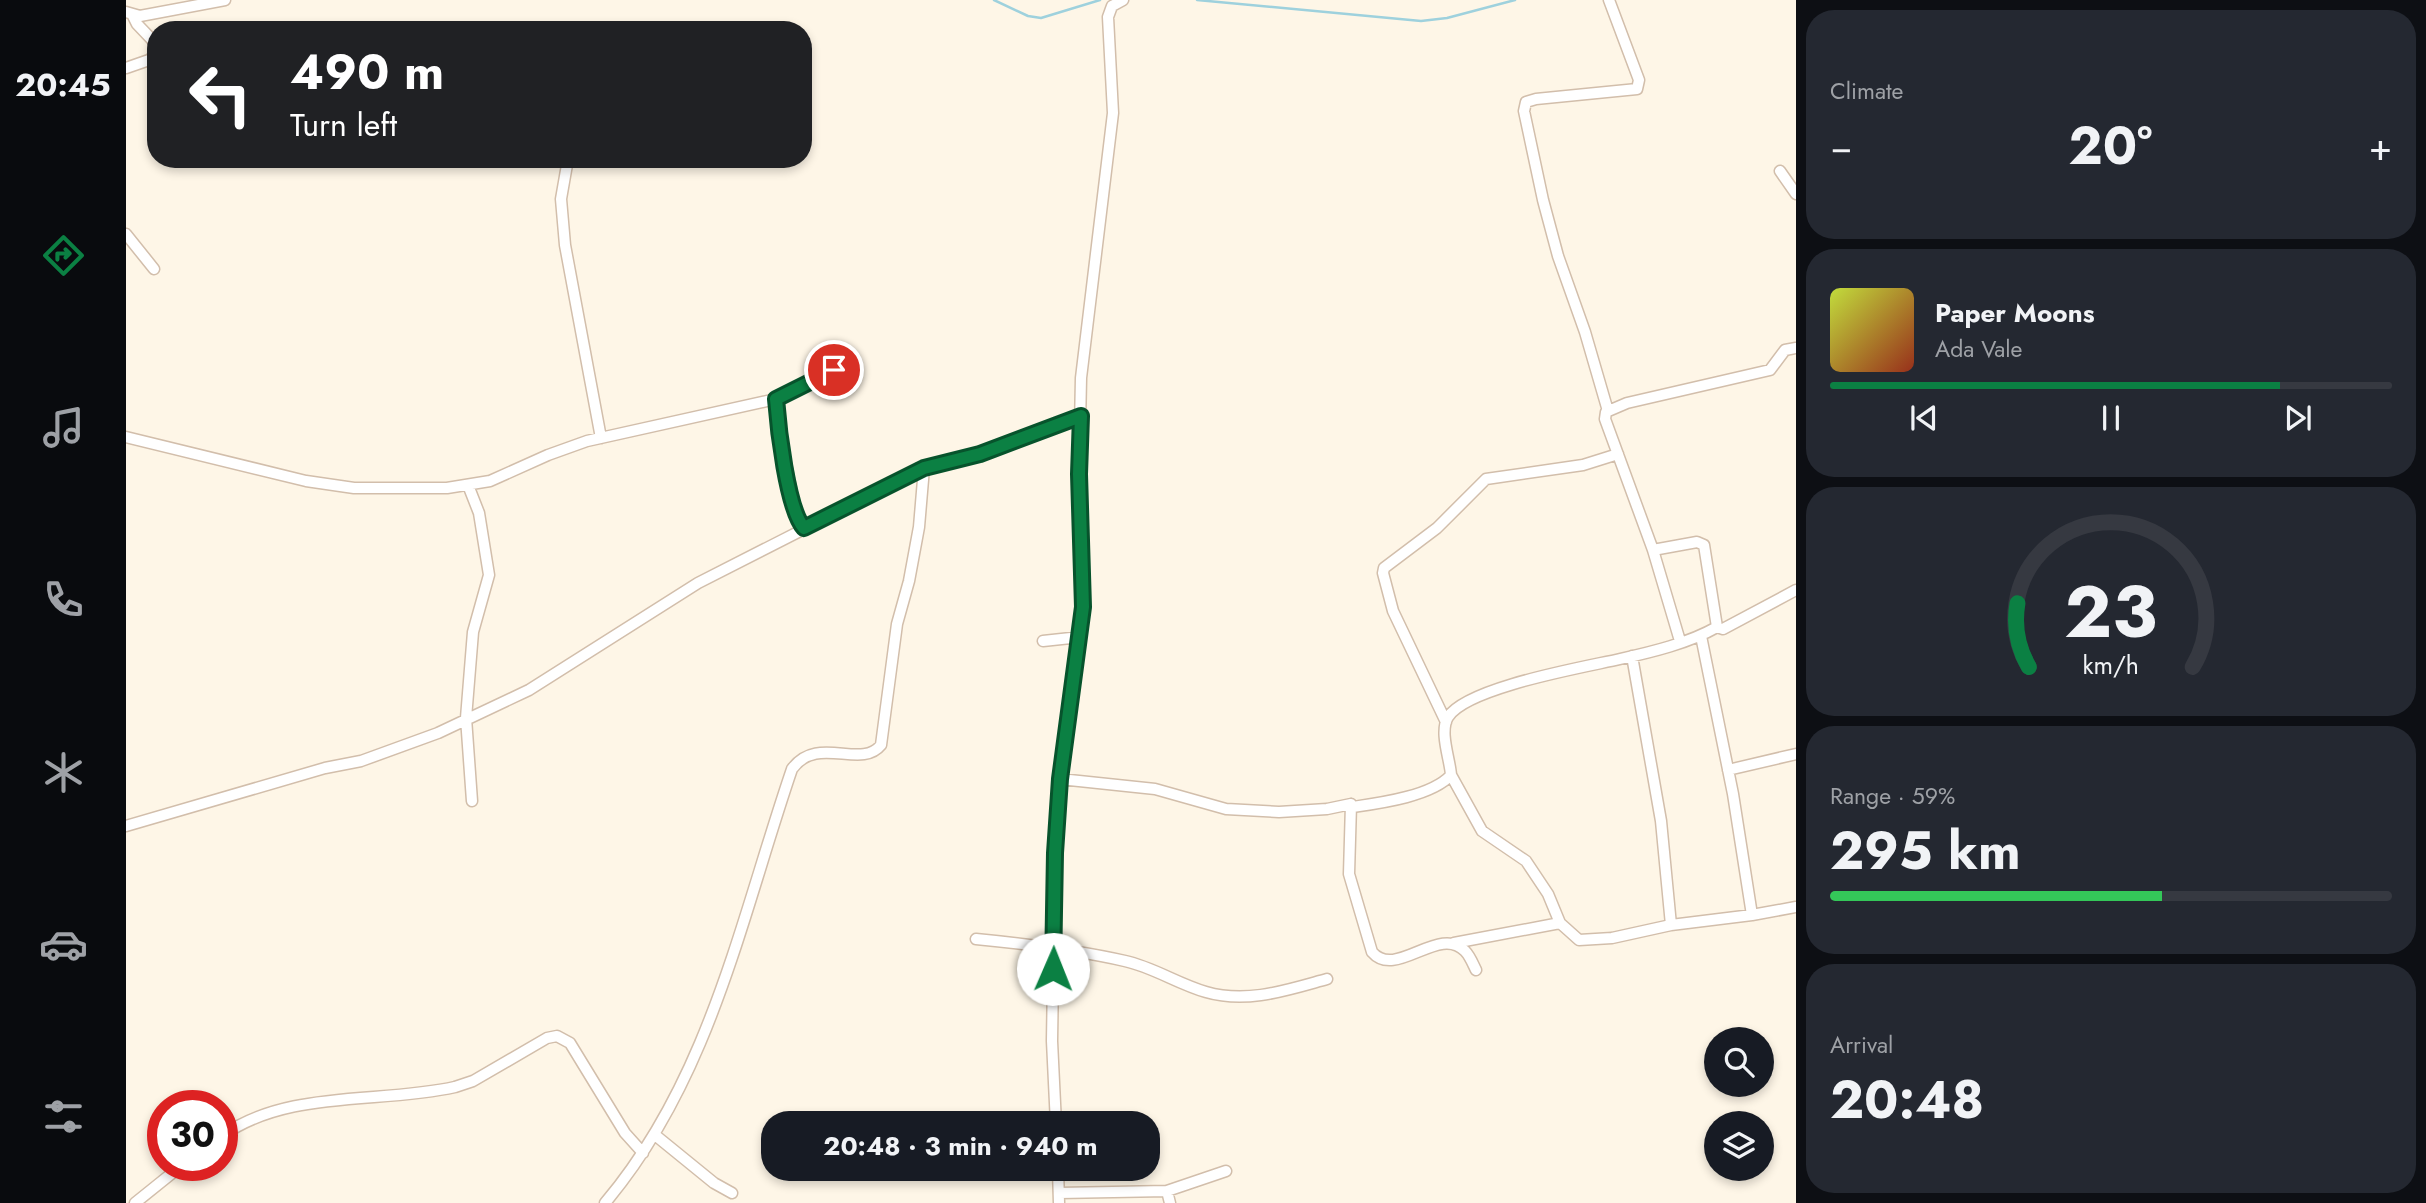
<!DOCTYPE html>
<html lang="en">
<head>
<meta charset="utf-8">
<style>
  :root { --surface:#171b24; --page:#242831; --text:#f1f3f6; --muted:#9ea1a6; --line:#363941; --accent:#0b8043 }
  body { margin:0; font-family:Jost,sans-serif; background:var(--page); color:var(--text); height:100vh; display:flex; flex-direction:column; font-size:26px; white-space:nowrap }
  * { box-sizing:border-box; margin:0 }
  p { font-size:23px; color:var(--muted) }
  .icon { flex:none; width:38px; height:38px; fill:none; stroke:currentColor; stroke-width:2; stroke-linecap:round; stroke-linejoin:round }
  .map { position:relative; flex:1; overflow:hidden }
  .sheet { display:flex; flex-direction:column; gap:10px; padding:10px; background:#0d0f14; width:630px }
  .sheet>* { flex:none }
  .banner { position:absolute; left:21px; top:21px; width:665px; height:147px; border-radius:28px; box-shadow:0 4px 10px #0003; background:#202124; color:#fff; overflow:hidden }
  .tools { position:absolute; left:1578px; top:1027px; display:grid; gap:14px }
  .tools a { display:grid; place-items:center; width:70px; height:70px; border-radius:50%; background:var(--surface); box-shadow:0 4px 10px #0003; font-size:35px }
  .speed { position:absolute; left:21px; top:1090px; display:flex; gap:14px; font-size:35px; font-weight:700; text-align:center }
  .speed>* { display:grid; place-content:center; width:91px; height:91px; border-radius:50%; background:var(--surface); box-shadow:0 4px 10px #0003; line-height:1 }
  .speed .limit { border:10px solid #d22; background:#fff; color:#111 }
  .pin { position:absolute; display:grid; place-items:center; width:60px; height:60px; color:#fff; margin:-30px; border:4px solid #fff; border-radius:50%; box-shadow:0 2px 7px #0007 }
  .me { position:absolute; width:77px; margin:-38px; rotate:1deg; stroke-linejoin:round; filter:drop-shadow(0 0 5px #0008) }
  .turn { display:flex; align-items:center; gap:24px; height:147px; padding:0 28px; font-size:32px }
  .turn .icon { width:91px; height:91px; stroke-width:2.5 }
  .turn b { display:block; font-size:49px; line-height:60px }
  .big { font-size:52px; font-weight:700; line-height:1.1 }
  .sheet .tile { flex:1; display:flex; flex-direction:column; justify-content:center; gap:10px; min-width:0; padding:0 24px; border-radius:28px; background:var(--page) }
  .sheet .dial { align-items:center; gap:0 }
  .dial svg { height:182px; overflow:visible; fill:none; stroke:var(--line); stroke-width:7; stroke-linecap:round; text-anchor:middle }
  .dial text { fill:var(--text); stroke:none }
  .song { display:flex; align-items:center; gap:21px }
  .cover { width:84px; height:84px; border-radius:10px; background:linear-gradient(135deg,hsl(70 70% 55%),hsl(10 70% 35%)) }
  .played { height:7px; border-radius:4px; background:linear-gradient(90deg,var(--accent) 80%,var(--line) 80%) }
  .keys { display:flex; justify-content:space-around; direction:ltr }
  .heat { display:flex; justify-content:space-between; align-items:center; font-size:38px; direction:ltr }
  .charge { height:10px; border-radius:5px; background:linear-gradient(90deg,#34c759 59%,var(--line) 0) }
  .trip { position:absolute; left:635px; top:1111px; width:399px; height:70px; border-radius:28px; background:var(--surface); box-shadow:0 4px 10px #0003; font-weight:700; line-height:70px; text-align:center }
  main { display:flex; flex:1; min-height:0 }
  .tabs { display:flex; flex-direction:column; width:126px; justify-content:space-around; align-items:center; background:#090b0e; color:var(--muted) }
  .tabs .icon { width:49px; height:49px }
  .tabs .selected { color:var(--accent) }
  .tabs b { font-size:32px; color:var(--text) }
  .map>svg:first-child { display:block }
</style>
</head>
<body>
<main>
<nav class="tabs">
<b>20:45</b>
<svg class="icon selected" aria-label="directions" viewBox="0 0 24 24"><path d="M12 3l9 9-9 9-9-9zM9 14v-3h6M13 9l2 2-2 2"/></svg>
<svg class="icon" aria-label="music" viewBox="0 0 24 24"><path d="M9 18V5l10-2v13"/><circle cx="6" cy="18" r="3"/><circle cx="16" cy="16" r="3"/></svg>
<svg class="icon" aria-label="phone" viewBox="0 0 24 24"><path d="M5 4h4l2 5-3 2q2 4 5 5l2-3 5 2v4C11 20 4 13 5 4z"/></svg>
<svg class="icon" aria-label="climate" viewBox="0 0 24 24"><path d="M12 3v18M4 7l16 10M4 17L20 7"/></svg>
<svg class="icon" aria-label="car" viewBox="0 0 24 24"><path d="M5 17H2v-5l4-1 3-4h7l3 4 3 1v5h-3M9 17h6M6 11h13"/><circle cx="7" cy="17" r="2"/><circle cx="17" cy="17" r="2"/></svg>
<svg class="icon" aria-label="filters" viewBox="0 0 24 24"><path d="M4 7h16M4 17h16"/><circle cx="9" cy="7" r="2"/><circle cx="15" cy="17" r="2"/></svg>
</nav>
<div class="map">
<svg width="1670" height="1203" viewBox="0 0 1670 1203">
  <rect width="100%" height="100%" fill="#fef6e7"/>
  <g fill="none" stroke-linecap="round" stroke-linejoin="round">
    <path stroke="#9ed1dd" stroke-width="2.5" d="M 868,0 L 902,16 L 915,18 L 974,0
      M 1071,0 L 1295,21 L 1321,18 L 1389,0"/>
    <g stroke="#d2beab" stroke-width="13">
      <path id="minor" d="M 0,12 L 14,16 L 99,0
        M 7,16 L 11,24 L 30,44
        M 0,68 L 23,60 L 30,54
        M 442,159 L 435,199 L 439,245 L 475,438
        M 1654,171 L 1670,194
        M 0,234 L 28,269
        M 650,399 L 728,361
        M 1482,411 L 1459,332 L 1432,256 L 1417,200 L 1398,111 L 1400,102 L 1410,99 L 1511,89 L 1513,80 L 1483,0
        M 0,437 L 180,481 L 228,488 L 321,488 L 364,481 L 422,455 L 461,441 L 650,399 L 653,430 L 671,518 L 678,528 L 682,526
        M 342,485 L 353,513 L 363,575 L 347,632 L 340,718 L 346,801
        M 1527,550 L 1571,542 L 1578,545 L 1591,627
        M 1575,636 L 1607,794 L 1626,915 L 1670,907
        M 917,641 L 954,637
        M 1554,641 L 1527,550 L 1479,419 L 1480,412 L 1501,403 L 1644,370 L 1659,350 L 1670,348
        M 1506,656 L 1535,821 L 1545,925
        M 1320,722 L 1267,611 L 1257,573 L 1258,568 L 1311,528 L 1360,479 L 1457,465 L 1492,454
        M 1602,770 L 1670,754
        M 1325,775 L 1356,831 L 1400,861 L 1422,894 L 1434,923 L 1453,940 L 1486,938 L 1545,925 L 1626,915
        M 934,779 L 1029,789 L 1100,809 L 1153,812 L 1201,809 L 1225,804 L 1227,807 C 1255,803 1306,796 1325,775 C 1324,759 1313,732 1322,717 C 1341,687 1459,667 1494,659 C 1526,652 1563,643 1591,627 L 1597,629 L 1670,590
        M 1225,804 L 1223,874 L 1246,952 C 1270,980 1313,924 1339,951 C 1344,956 1347,964 1350,970
        M 0,826 L 199,768 L 235,761 L 312,733 L 403,690 L 572,583 L 798,468 L 854,454 L 955,416
        M 850,939 C 901,944 950,950 999,961 C 1027,967 1052,984 1080,992 C 1121,1004 1161,990 1201,979
        M 1328,943 L 1434,923
        M 913,1124 L 930,1117
        M 930,1124 L 926,1041 L 929,853 L 934,779 L 957,607 L 953,474 L 955,378 L 987,113 L 982,17 L 986,6 L 997,0
        M 529,1135 L 588,1183 L 606,1193
        M 96,1136 C 162,1089 254,1104 329,1087 L 347,1081 L 421,1038 L 431,1036 L 444,1043 L 499,1133 L 517,1153
        M 932,1169 L 933,1203
        M 1041,1191 L 1044,1203
        M 933,1193 L 1041,1191 L 1100,1171
        M 9,1203 L 55,1166
        M 479,1203 C 584,1079 615,918 666,769 C 691,734 735,770 755,745 L 771,624 L 783,581 L 793,527 L 798,468"/>
    </g>
    <use href="#minor" stroke="#fff" stroke-width="10"/>
  </g>
  <g fill="none" stroke-linecap="round" stroke-linejoin="round">
    <g stroke="#07532c" stroke-width="18">
      <path id="route" d="M 708,370 L 650,399 C 652,426 661,509 678,528 L 798,468 L 854,454 L 955,416 L 953,474 L 957,607 L 934,779 L 929,853 L 927,969"/>
    </g>
    <use href="#route" stroke="#0b8043" stroke-width="12"/>
  </g>
</svg>
<div class="tools">
<a><svg class="icon" aria-label="search" viewBox="0 0 24 24"><circle cx="10" cy="10" r="6"/><path d="M15 15l6 6"/></svg></a>
<a><svg class="icon" aria-label="layers" viewBox="0 0 24 24"><path d="M12 4l9 5-9 5-9-5zM3 14l9 5 9-5"/></svg></a>
</div>
<div class="speed"><div class="limit">30</div></div>
<div class="pin" style="left:708px;top:370px;background:#d93025"><svg class="icon" aria-label="arrive" viewBox="0 0 24 24"><path d="M6 21V4h12l-3 4 3 4H6"/></svg></div>
<svg class="me" style="left:927px;top:969px" viewBox="-20 -20 40 40"><circle r="19" fill="#fff"/><path d="M0-13L10 11 0 6-10 11z" fill="#0b8043"/></svg>
<div class="trip">20:48 · 3 min · 940 m</div>
<div class="banner">
<div class="turn"><svg class="icon" aria-label="left" viewBox="0 0 24 24"><path d="M17 20v-9H6M10 6l-5 5 5 5"/></svg><div><b>490 m</b>Turn left</div></div>
</div>
</div>
<section class="sheet">
<div class="tile"><p>Climate</p>
<div class="heat"><a>−</a><b class="big">20°</b><a>+</a></div>
</div>
<div class="tile">
<div class="song"><i class="cover"></i><div><b>Paper Moons</b><p>Ada Vale</p></div></div>
<div class="played"></div>
<div class="keys"><svg class="icon" aria-label="previous" viewBox="0 0 24 24"><path d="M18 5L8 12l10 7zM5 5v14"/></svg><svg class="icon" aria-label="pause" viewBox="0 0 24 24"><path d="M8 5v14M16 5v14"/></svg><svg class="icon" aria-label="next" viewBox="0 0 24 24"><path d="M6 5l10 7-10 7zM19 5v14"/></svg></div>
</div>
<div class="tile dial"><svg viewBox="0 0 100 80">
<path d="M14 69A42 42 0 1 1 86 69"/>
<path d="M14 69A42 42 0 0 1 9 41" stroke="#0b8043"/>
<text x="50" y="56" font-size="32" font-weight="700">23</text>
<text x="50" y="72" font-size="11">km/h</text>
</svg></div>
<div class="tile"><p>Range · 59%</p><b class="big">295 km</b><div class="charge"></div></div>
<div class="tile"><p>Arrival</p><b class="big">20:48</b></div>
</section>
</main>
</body>
</html>
